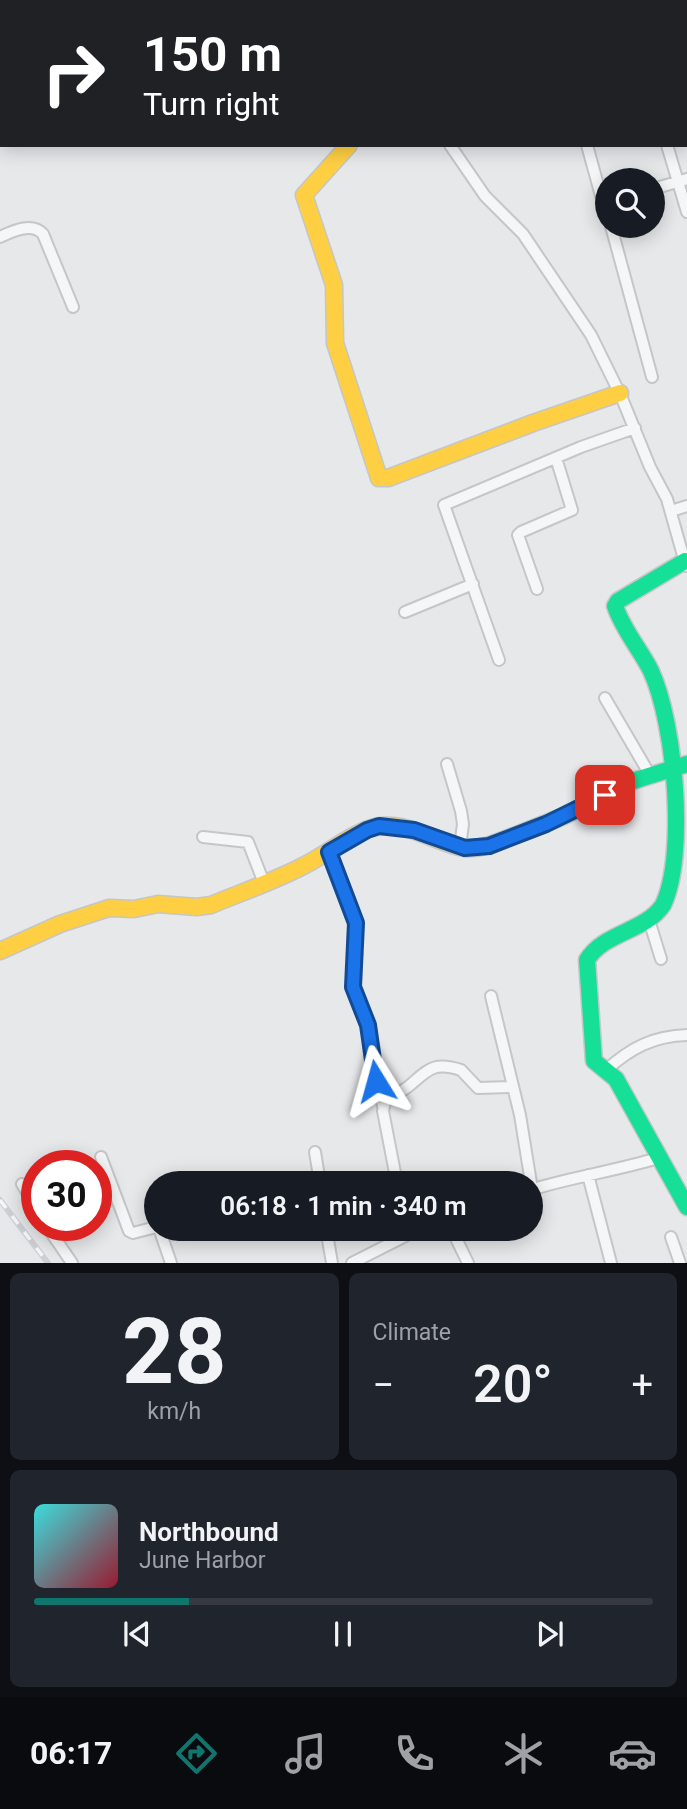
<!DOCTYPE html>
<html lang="en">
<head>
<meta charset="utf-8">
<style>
  :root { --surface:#171b24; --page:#20242c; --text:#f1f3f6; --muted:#9ea1a6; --line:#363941; --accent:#0f766e }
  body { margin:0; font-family:Roboto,sans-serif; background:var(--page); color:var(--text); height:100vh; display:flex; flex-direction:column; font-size:26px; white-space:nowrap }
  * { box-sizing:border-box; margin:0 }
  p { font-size:23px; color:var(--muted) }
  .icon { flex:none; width:38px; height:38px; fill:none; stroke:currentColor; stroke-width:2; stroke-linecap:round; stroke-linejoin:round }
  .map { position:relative; height:1263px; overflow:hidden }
  .panel { display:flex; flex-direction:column; gap:10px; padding:10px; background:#0d0f14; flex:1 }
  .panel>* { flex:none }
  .guide { position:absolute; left:0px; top:0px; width:688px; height:147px; box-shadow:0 4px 18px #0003; background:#202124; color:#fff; overflow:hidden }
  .buttons { position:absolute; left:595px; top:168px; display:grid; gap:14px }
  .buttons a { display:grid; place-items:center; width:70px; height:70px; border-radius:50%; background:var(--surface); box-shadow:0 4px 18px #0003; font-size:35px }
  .speed { position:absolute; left:21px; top:1150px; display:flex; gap:14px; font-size:35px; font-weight:700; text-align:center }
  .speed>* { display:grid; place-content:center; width:91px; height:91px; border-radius:50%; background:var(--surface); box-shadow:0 4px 18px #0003; line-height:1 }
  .speed .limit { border:10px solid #d22; background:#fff; color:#111 }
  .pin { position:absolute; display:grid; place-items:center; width:60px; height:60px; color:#fff; margin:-30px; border-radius:14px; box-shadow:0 4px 10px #0006 }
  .me { position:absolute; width:77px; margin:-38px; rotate:352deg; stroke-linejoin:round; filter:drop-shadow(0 0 5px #0008) }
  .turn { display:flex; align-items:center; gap:24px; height:147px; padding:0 28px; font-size:32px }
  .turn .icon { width:91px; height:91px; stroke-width:2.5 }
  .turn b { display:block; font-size:49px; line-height:60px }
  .big { font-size:52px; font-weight:600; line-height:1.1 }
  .panel .card { flex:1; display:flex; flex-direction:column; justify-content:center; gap:10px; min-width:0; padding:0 24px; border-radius:10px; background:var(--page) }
  .panel .dial { align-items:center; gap:0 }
  .dial b { font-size:91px; line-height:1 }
  .song { display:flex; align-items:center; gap:21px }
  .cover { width:84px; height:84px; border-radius:10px; background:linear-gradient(135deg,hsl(180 70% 55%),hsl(350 70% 35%)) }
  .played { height:7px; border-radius:4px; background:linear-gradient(90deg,var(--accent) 25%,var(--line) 25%) }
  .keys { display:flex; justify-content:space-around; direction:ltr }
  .heat { display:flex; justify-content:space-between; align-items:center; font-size:38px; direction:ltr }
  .panel .tiles { flex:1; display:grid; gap:10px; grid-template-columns:1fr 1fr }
  .card:last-child { grid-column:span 2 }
  .trip { position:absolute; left:144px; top:1171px; width:399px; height:70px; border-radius:35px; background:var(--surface); box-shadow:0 4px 18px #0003; font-weight:600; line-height:70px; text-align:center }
  .dock { display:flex; height:112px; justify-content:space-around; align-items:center; background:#090b0e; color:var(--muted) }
  .dock .icon { width:49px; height:49px }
  .dock .current { color:var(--accent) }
  .dock b { font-size:32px; color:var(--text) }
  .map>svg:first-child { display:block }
</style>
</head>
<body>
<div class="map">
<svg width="687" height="1263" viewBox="0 0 687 1263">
  <rect width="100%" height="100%" fill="#e6e8ea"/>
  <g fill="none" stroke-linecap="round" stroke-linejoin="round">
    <g stroke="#c4c6c8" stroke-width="14">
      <path id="street" d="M 125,0 L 126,2
        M 387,0 L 403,0
        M 502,0 L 502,2
        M 548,0 L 548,2
        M 635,0 L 635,2
        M 89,2 L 90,0
        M 298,2 L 301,0
        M 0,63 L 2,63
        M 450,145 L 485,196 L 523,234 L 591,335 L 621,396 L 650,467 L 667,499 L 686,566
        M 587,145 L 601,196 L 607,201
        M 667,145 L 687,212
        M 653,189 L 687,179
        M 611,226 L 652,377
        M 0,237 C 13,231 32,222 43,234 L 73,307
        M 671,511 L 687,506
        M 537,589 L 518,535 L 521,532 L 572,510 L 556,458
        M 405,612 L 473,584
        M 499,660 L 444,505 L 581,447 L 635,428
        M 605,698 L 650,775
        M 447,764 L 461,811 L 463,824 L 460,847
        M 203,837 L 248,842 L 264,883
        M 329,852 L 356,923 L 353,987 L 368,1025 L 374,1069 L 383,1106
        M 649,920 L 661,959
        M 491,996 L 520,1115 L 532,1189
        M 606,1070 C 631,1048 653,1036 687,1035
        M 315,1152 L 320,1183
        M 101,1157 L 129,1231 L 133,1233 L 156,1227
        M 588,1175 L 611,1263
        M 397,1183 L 383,1111 L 385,1102 C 393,1097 401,1092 409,1086 C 428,1070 433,1061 461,1070 L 478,1088 L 512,1087
        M 22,1184 L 37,1209
        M 530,1190 C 572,1177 615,1171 658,1158
        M 46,1225 L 72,1263
        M 159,1228 L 171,1263
        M 326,1228 L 332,1263
        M 451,1228 L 468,1263
        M 671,1237 L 680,1263
        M 352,1263 L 421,1228"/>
    </g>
    <g stroke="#c4c6c8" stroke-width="19">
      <path id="fast" d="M 685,561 L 618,601 L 615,606 C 623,630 640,649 651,671 C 675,723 687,855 663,905 C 645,932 604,932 587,960 L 594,1061 L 616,1079 L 687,1207
        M 511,837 L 564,816 L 633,781 L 687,764"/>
    </g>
    <g stroke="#c4c6c8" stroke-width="19">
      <path id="slow" d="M 349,145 L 304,195 L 334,285 L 335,343 L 379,478 L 388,478 L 533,423 L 620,393
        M 0,951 L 60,924 L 109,908 L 134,909 L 158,904 L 197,907 L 211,905 C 242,892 275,881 305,865 C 327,854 358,828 381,826 C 411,823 436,843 464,848 C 480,850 496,843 511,837"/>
    </g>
    <use href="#street" stroke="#f5f6f7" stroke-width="10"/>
    <use href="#fast" stroke="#16e098" stroke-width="16"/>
    <use href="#slow" stroke="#ffcf43" stroke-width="16"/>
    <g stroke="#cecfd2" stroke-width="6">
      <path id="rail" d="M 0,1200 L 48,1263"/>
    </g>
    <use href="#rail" stroke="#f4f6f9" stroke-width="3.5" stroke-dasharray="10" stroke-linecap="butt"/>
  </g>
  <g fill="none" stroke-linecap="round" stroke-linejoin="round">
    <g stroke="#114b97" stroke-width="18">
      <path id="route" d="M 376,1081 L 368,1025 L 353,987 L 356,923 L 329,852 L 367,830 L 379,826 L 414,830 L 465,848 L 489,846 L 546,824 L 605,795"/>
    </g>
    <use href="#route" stroke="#1a73e8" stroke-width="12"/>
  </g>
</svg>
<div class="buttons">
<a><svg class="icon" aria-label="search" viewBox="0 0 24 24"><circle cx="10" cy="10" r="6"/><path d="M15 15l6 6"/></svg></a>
</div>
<div class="speed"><div class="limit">30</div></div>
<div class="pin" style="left:605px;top:795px;background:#d93025"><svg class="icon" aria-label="arrive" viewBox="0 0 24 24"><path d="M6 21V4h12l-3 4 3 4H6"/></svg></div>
<svg class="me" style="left:376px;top:1081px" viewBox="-20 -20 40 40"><path d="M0-17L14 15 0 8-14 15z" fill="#1a73e8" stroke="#fff" stroke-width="4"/></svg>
<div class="trip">06:18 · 1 min · 340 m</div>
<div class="guide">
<div class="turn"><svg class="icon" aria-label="right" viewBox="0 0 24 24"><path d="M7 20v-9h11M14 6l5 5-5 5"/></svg><div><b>150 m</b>Turn right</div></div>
</div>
</div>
<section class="panel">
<div class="tiles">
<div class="card dial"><b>28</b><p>km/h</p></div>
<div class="card"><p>Climate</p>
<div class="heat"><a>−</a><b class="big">20°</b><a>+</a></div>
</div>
<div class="card">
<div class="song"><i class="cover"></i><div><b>Northbound</b><p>June Harbor</p></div></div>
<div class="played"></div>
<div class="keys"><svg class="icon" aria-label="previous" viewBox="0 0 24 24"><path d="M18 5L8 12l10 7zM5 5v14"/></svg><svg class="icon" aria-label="pause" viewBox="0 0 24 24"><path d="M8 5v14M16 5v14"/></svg><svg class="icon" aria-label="next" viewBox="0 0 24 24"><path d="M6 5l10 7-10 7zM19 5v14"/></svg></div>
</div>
</div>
</section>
<nav class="dock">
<b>06:17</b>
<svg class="icon current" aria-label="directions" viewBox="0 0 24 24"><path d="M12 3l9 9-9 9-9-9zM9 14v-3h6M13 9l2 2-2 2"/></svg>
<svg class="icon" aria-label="music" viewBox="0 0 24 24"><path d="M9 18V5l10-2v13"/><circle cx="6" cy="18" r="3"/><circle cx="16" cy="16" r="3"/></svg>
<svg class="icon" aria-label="phone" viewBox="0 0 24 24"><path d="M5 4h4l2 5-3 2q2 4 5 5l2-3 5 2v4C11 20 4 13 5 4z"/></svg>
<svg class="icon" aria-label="climate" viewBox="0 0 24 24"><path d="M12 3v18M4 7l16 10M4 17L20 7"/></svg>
<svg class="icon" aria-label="car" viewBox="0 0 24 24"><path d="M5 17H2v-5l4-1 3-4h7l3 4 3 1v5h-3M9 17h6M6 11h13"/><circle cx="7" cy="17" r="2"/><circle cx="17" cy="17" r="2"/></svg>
</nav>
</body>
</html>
